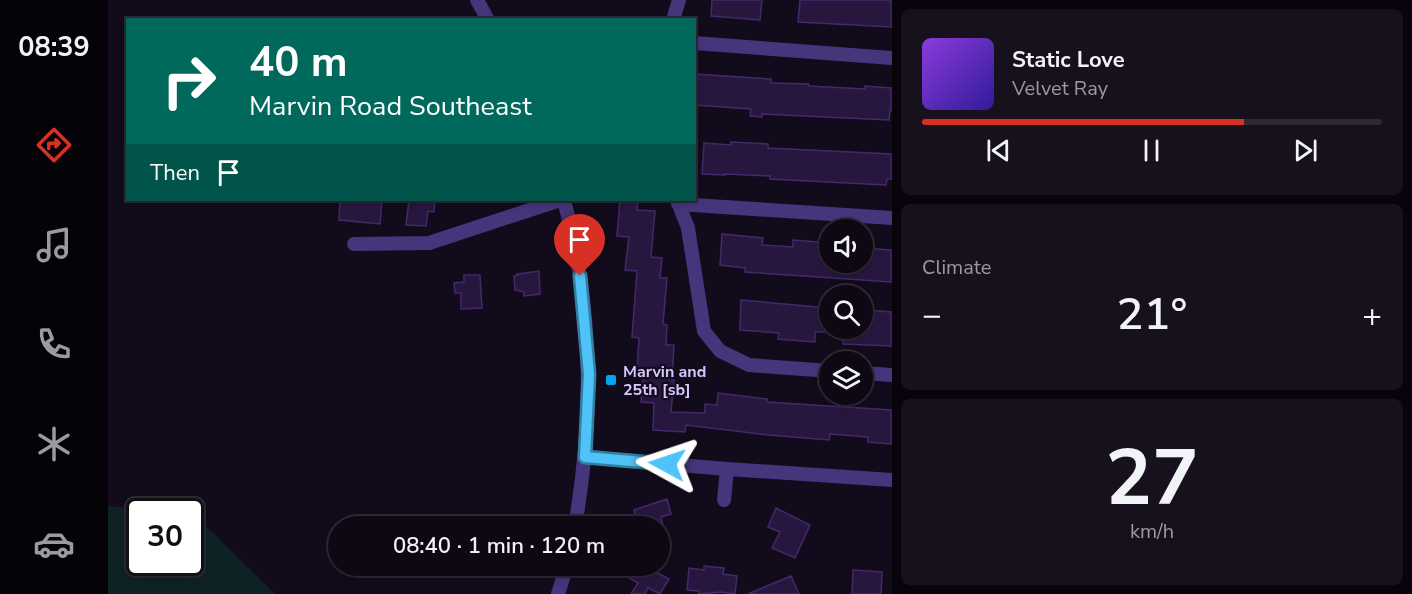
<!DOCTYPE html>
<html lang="en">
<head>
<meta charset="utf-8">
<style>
  :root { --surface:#0e0815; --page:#17111e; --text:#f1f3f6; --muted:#9b9aa0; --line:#2e2934; --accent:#d93025 }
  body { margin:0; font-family:"Nunito Sans",sans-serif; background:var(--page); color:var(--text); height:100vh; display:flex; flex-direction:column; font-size:22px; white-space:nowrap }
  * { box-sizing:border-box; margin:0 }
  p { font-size:20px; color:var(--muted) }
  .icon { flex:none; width:33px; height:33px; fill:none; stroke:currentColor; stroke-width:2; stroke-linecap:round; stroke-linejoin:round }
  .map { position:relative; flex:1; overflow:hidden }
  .drawer { display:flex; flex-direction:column; gap:9px; padding:9px; background:#08040c; width:520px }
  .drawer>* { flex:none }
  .guide { position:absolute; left:18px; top:18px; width:570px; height:183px; border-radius:0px; box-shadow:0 3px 9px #0003,0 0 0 2px var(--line); background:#00695c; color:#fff; overflow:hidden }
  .controls { position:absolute; left:711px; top:219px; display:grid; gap:12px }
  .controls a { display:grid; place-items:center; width:54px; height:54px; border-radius:50%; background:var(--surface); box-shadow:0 3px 9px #0003,0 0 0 2px var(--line); font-size:30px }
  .speed { position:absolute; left:18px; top:498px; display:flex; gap:12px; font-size:30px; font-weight:700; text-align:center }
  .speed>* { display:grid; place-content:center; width:78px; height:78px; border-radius:50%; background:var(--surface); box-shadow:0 3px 9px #0003,0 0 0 2px var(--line); line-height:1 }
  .speed .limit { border:3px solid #111; border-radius:9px; background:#fff; color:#111 }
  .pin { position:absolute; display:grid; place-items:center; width:51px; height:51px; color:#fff; margin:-62px -26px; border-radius:50% 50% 50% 0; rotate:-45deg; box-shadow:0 0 6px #0007 }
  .pin .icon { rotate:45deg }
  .me { position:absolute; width:66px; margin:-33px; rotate:275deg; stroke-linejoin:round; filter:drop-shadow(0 0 4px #0008) }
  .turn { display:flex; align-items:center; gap:21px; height:126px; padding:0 24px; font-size:27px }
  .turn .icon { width:78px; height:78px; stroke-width:2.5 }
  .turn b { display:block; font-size:42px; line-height:51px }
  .then { display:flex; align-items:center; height:57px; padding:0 24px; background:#0003; gap:12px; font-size:22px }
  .big { font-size:45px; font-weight:600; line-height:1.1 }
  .drawer .widget { flex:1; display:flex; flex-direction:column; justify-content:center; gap:9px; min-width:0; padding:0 21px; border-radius:9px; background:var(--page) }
  .drawer .dial { align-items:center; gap:0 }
  .dial b { font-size:78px; line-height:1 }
  .song { display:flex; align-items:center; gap:18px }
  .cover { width:72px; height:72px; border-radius:9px; background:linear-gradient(135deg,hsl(270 70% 55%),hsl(250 70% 35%)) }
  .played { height:6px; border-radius:3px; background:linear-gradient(90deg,var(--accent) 70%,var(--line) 70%) }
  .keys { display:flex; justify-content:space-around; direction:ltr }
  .heat { display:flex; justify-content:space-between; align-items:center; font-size:33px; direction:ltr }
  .trip { position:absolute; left:220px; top:516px; width:342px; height:60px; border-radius:30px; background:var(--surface); box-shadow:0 3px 9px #0003,0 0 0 2px var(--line); font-weight:600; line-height:60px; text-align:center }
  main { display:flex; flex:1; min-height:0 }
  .menu { display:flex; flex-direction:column; width:108px; justify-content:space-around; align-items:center; background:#060308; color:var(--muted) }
  .menu .icon { width:42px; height:42px }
  .menu .active { color:var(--accent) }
  .menu b { font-size:27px; color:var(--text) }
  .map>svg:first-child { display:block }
</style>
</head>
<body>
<main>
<nav class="menu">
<b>08:39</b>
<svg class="icon active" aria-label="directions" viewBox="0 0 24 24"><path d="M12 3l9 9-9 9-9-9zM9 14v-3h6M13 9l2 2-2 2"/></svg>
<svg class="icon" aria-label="music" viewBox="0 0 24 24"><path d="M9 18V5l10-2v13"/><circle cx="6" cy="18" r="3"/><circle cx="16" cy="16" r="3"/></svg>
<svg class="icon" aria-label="phone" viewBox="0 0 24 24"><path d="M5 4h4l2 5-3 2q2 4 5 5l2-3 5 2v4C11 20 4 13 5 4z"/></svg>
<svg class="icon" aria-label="climate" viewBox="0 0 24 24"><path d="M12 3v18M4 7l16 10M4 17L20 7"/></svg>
<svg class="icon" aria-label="car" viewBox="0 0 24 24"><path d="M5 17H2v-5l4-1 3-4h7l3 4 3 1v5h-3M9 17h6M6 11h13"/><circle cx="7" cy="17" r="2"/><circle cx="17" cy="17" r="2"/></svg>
</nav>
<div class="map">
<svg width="784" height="594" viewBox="0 0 784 594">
  <rect width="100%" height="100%" fill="#120b1c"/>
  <path fill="#0e2226" d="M 0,506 L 61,511 L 32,512 L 32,562 L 82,562 L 83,514 L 86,514 L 167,594 L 0,594 Z"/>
  <path fill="#27173e" stroke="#44296a" stroke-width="1.5" d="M 604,0 L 654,0 L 652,20 L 603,16 Z
    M 692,0 L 783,0 L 783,27 L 690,22 Z
    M 586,74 L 663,79 L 663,83 L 701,84 L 701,86 L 757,89 L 757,86 L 783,88 L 783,111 L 782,111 L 781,120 L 654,114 L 654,117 L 642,116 L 643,109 L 586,105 Z
    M 623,142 L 660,144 L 660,148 L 783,154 L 783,179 L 779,179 L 778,185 L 662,179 L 662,176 L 617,174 L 617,175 L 594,174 L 596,143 L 623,145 Z
    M 232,200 L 274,200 L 272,224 L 231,220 Z
    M 301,200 L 327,200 L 326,212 L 320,211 L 318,226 L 298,225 Z
    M 512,200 L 530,200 L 529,210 L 547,211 L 543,257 L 554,258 L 552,278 L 559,278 L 555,324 L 559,325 L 558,345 L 566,345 L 564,380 L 566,380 L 563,412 L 597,413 L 597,404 L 609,405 L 610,393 L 659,399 L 659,402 L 783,410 L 783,444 L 760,442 L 760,437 L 722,434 L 721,440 L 661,435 L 578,425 L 577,432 L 545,430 L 546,403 L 533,402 L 536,370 L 529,370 L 531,338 L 524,337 L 529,271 L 517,270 L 521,237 L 509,236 Z
    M 614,234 L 655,238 L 654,245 L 685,247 L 685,240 L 722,243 L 722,262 L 754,262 L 754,248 L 783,250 L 783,282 L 637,272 L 637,268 L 612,265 Z
    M 431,271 L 432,294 L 416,296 L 416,292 L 407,290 L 406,276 L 410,275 L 409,274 Z
    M 356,275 L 372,275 L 374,308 L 353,309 L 353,293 L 347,293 L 346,283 L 356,282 Z
    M 633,300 L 720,308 L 719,332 L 707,332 L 707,342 L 670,339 L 671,333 L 632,330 Z
    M 759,310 L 783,312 L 783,346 L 735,344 L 736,328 L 757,328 Z
    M 559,499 L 563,514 L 553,517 L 555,526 L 530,526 L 526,510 Z
    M 668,508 L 702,525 L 687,558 L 664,548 L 672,532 L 660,527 Z
    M 521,566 L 544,566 L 550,569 L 548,572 L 561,579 L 552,594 L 540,588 L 537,594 L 523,594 L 530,583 L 516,575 Z
    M 596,566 L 616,568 L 615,574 L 629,576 L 627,594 L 613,592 L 591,594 L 591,591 L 579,590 L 581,568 L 596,570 Z
    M 745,570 L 774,572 L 773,594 L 744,594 Z
    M 683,576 L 691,594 L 640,594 Z"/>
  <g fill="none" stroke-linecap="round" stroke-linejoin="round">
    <path stroke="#47357c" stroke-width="14" d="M 369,0 L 380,20
      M 565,20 L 571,0
      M 586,43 L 784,58
      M 456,200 C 485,307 486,417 467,526
      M 569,200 L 580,228 L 596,331 L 612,351 L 641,365 L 722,371
      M 570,204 L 784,218
      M 246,244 L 321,243 L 452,200
      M 754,373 L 784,375
      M 477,457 L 619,469 L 784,480
      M 616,500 L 619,469
      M 450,594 L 459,566"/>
  </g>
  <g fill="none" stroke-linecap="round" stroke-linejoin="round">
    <g stroke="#337fa1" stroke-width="15">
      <path id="route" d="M 472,276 L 481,374 L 477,457 L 559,464"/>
    </g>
    <use href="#route" stroke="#4fc3f7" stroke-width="10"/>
  </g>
  <rect fill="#00a6f1" stroke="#120b1c" stroke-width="2" x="497" y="374" width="12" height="12" rx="3"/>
  <g text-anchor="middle" stroke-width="4.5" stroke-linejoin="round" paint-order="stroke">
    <g font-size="16" font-weight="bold" fill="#d9c6ff" stroke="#120b1c" text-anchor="start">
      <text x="515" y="377">Marvin and<tspan x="515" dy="18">25th [sb]</tspan></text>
    </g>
  </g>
</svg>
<div class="controls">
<a><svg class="icon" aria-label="sound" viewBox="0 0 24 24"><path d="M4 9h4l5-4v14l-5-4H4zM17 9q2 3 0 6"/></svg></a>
<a><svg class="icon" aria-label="search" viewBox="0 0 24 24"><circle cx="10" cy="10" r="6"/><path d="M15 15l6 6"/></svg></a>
<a><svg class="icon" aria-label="layers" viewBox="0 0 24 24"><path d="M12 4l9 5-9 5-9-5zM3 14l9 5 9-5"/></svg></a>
</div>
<div class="speed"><div class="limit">30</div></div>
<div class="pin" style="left:472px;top:276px;background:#d93025"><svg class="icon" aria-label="arrive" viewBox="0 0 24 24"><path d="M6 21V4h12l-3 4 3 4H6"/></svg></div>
<svg class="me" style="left:559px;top:464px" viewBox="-20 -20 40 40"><path d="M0-17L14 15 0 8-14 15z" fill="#4fc3f7" stroke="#fff" stroke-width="4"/></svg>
<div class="trip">08:40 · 1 min · 120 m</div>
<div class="guide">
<div class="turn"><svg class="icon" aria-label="right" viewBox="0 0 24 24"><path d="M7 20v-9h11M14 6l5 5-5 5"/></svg><div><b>40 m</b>Marvin Road Southeast</div></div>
<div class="then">Then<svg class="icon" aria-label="arrive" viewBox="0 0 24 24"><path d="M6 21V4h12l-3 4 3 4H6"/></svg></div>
</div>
</div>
<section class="drawer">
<div class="widget">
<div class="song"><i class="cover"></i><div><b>Static Love</b><p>Velvet Ray</p></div></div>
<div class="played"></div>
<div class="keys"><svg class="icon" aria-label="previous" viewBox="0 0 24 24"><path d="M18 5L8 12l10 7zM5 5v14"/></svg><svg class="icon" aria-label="pause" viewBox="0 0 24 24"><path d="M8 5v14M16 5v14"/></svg><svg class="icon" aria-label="next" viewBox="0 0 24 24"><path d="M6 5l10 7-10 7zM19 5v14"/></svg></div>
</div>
<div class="widget"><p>Climate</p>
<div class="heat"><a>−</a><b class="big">21°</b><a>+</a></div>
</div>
<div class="widget dial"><b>27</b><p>km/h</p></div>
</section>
</main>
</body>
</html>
